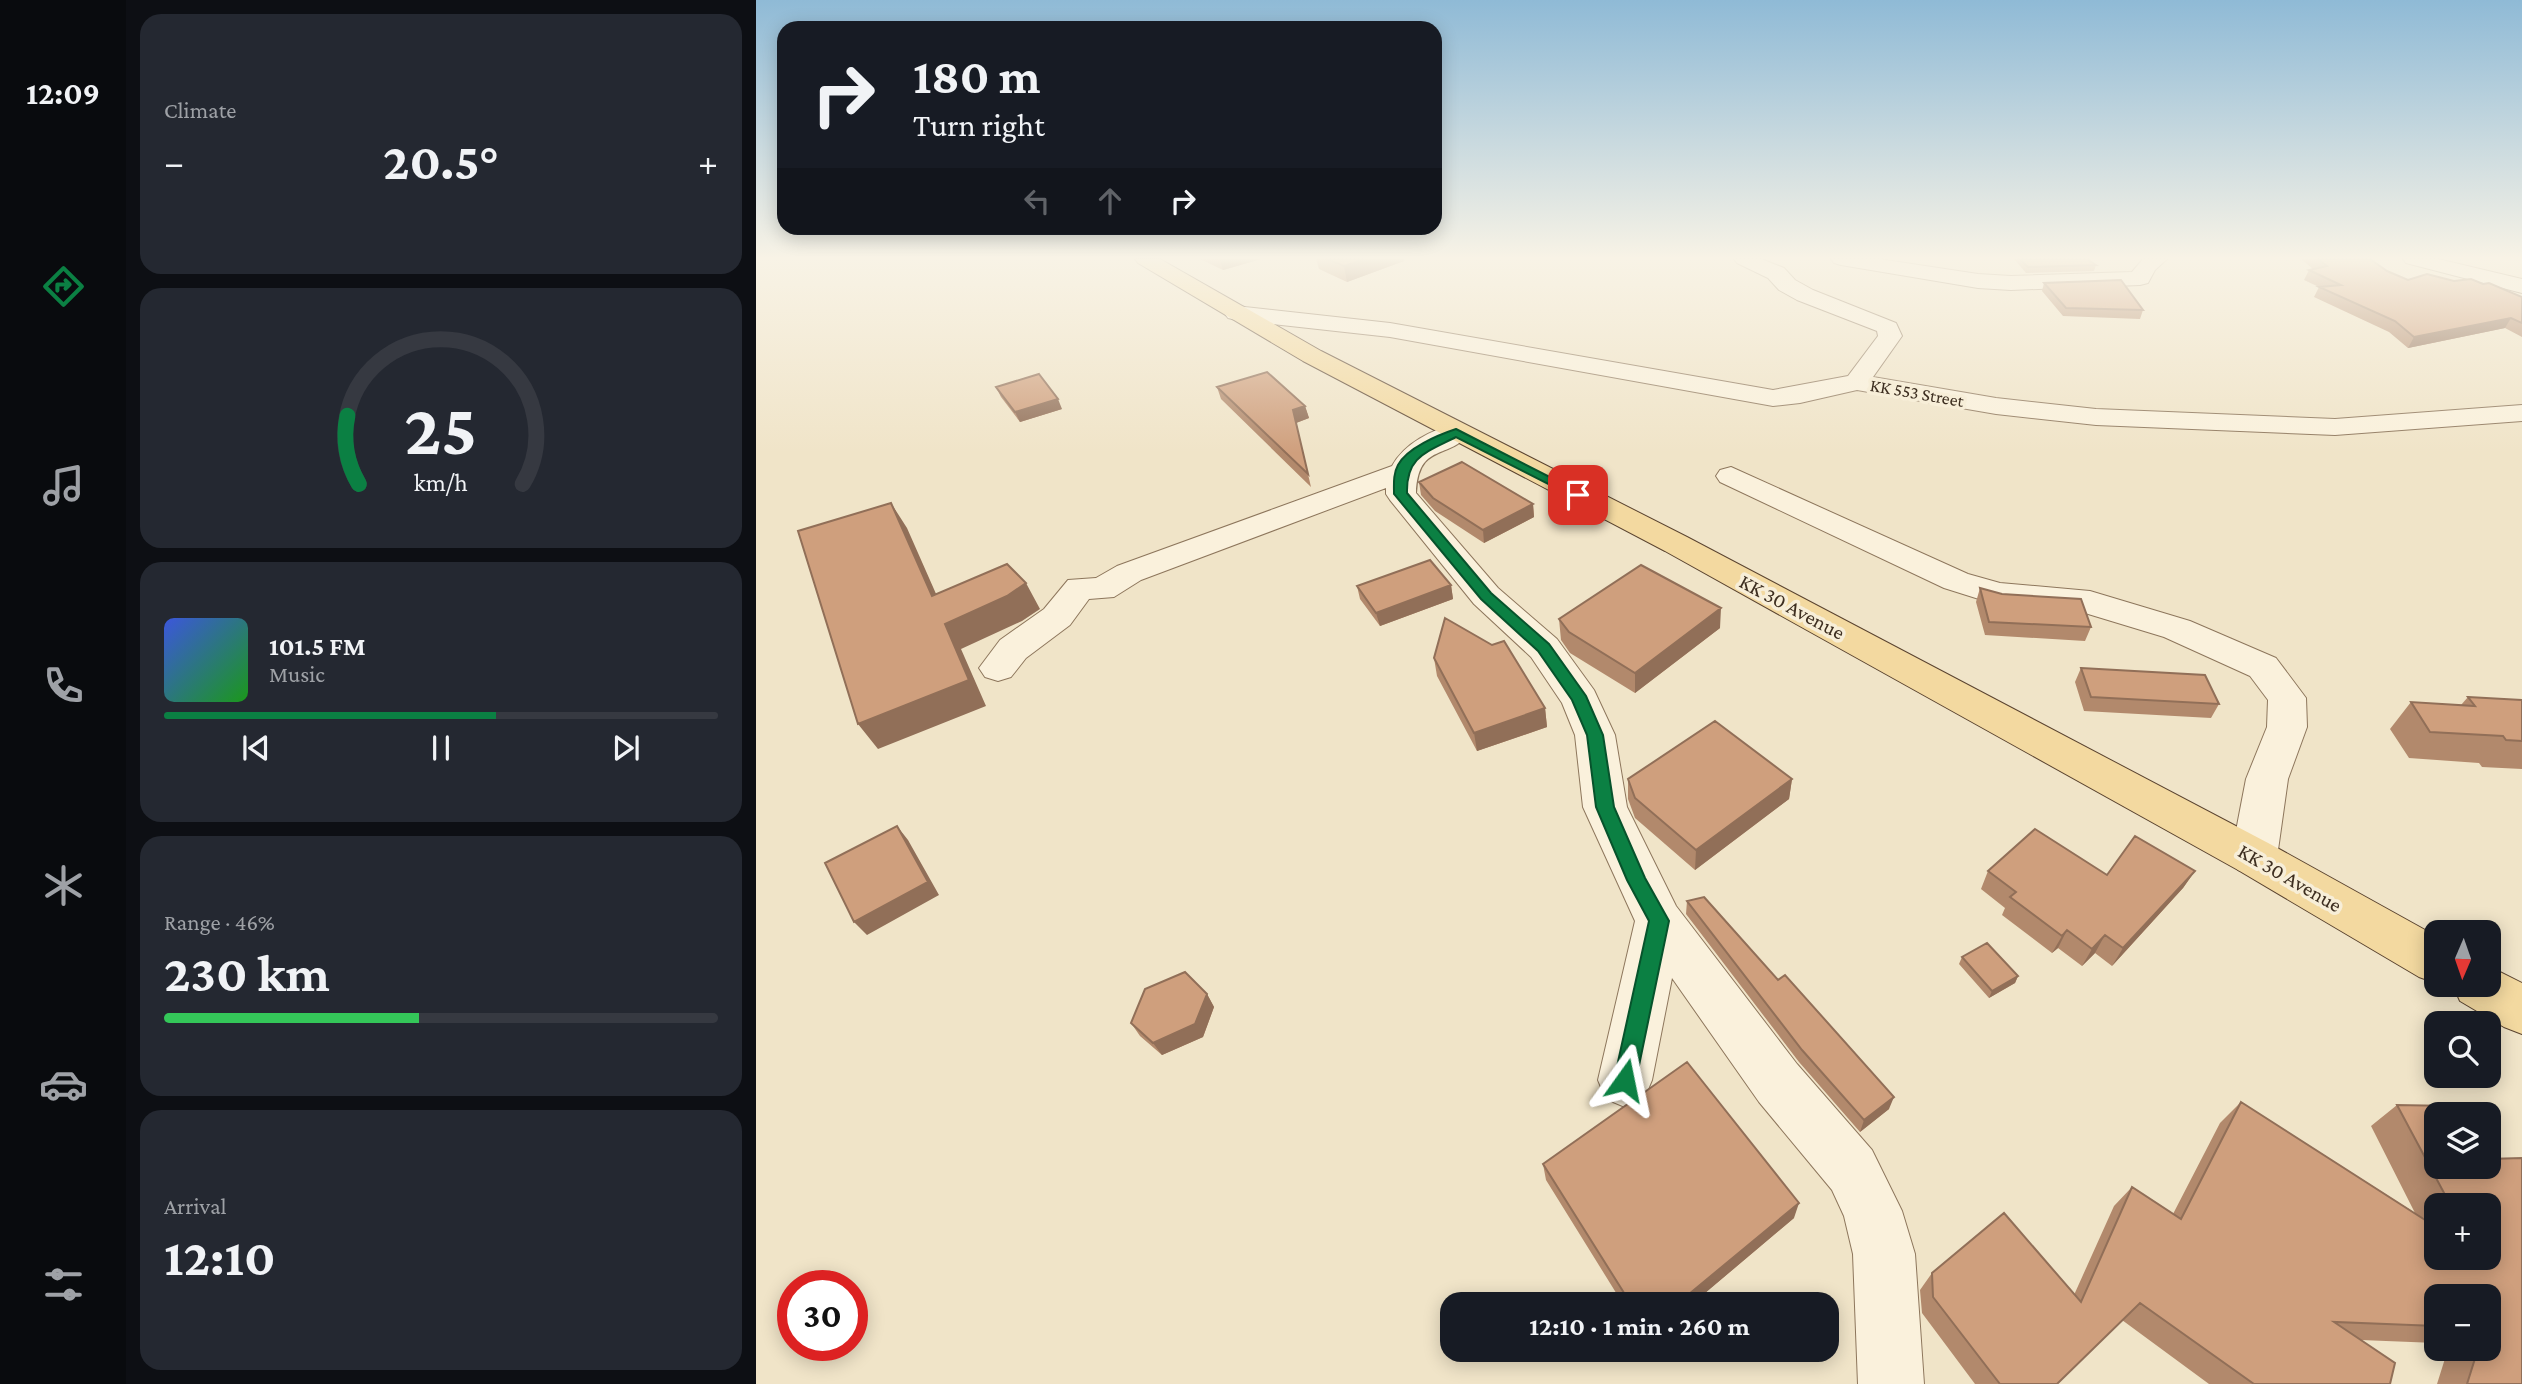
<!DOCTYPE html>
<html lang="en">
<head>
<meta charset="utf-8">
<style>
  :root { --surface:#171b24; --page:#242831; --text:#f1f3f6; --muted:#9ea1a6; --line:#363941; --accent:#0b8043 }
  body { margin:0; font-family:"Crimson Pro",serif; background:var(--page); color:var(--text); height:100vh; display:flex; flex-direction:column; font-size:26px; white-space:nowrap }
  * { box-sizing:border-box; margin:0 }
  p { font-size:23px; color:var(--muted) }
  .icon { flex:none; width:38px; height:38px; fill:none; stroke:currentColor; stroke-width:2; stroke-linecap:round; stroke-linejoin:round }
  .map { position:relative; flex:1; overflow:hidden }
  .side { display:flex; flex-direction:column; gap:14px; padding:14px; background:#0d0f14; width:630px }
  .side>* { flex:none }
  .guide { position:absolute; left:21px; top:21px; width:665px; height:214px; border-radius:21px; box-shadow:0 4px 18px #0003; background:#171b24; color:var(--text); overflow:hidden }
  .needle { width:46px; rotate:182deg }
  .fabs { position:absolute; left:1668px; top:920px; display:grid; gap:14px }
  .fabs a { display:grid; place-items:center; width:77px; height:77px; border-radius:14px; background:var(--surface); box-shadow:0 4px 18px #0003; font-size:35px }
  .speed { position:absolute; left:21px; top:1270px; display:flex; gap:14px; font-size:35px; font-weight:700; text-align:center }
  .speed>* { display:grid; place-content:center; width:91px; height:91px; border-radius:50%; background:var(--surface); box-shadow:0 4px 18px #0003; line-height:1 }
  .speed .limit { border:10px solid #d22; background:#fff; color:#111 }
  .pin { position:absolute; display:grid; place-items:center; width:60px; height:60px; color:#fff; margin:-30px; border-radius:14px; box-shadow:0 4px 10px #0006 }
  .me { position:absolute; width:77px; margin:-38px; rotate:12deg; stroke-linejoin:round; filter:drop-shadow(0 0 5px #0008) }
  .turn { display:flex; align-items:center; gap:24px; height:147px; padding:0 21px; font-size:32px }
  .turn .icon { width:91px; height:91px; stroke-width:2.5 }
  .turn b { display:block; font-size:49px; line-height:60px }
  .lanes { display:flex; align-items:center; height:66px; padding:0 21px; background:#0003; justify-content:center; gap:35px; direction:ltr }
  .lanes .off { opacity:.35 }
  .big { font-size:52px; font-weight:700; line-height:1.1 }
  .side .tile { flex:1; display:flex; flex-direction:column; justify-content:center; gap:10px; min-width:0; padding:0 24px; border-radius:21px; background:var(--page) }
  .side .dial { align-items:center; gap:0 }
  .dial svg { height:182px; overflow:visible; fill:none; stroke:var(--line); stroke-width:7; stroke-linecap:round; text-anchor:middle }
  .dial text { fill:var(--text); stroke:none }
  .song { display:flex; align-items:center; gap:21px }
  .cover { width:84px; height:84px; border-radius:10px; background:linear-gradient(135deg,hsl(230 70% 55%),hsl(120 70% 35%)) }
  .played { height:7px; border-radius:4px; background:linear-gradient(90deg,var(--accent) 60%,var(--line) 60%) }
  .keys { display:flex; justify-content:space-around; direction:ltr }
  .heat { display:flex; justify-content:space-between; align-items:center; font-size:38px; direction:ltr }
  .charge { height:10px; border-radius:5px; background:linear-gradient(90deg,#34c759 46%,var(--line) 0) }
  .trip { position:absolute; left:684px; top:1292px; width:399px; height:70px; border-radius:21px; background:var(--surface); box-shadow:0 4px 18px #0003; font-weight:700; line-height:70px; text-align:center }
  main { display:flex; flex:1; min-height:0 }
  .menu { display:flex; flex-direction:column; width:126px; justify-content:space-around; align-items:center; background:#090b0e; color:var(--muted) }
  .menu .icon { width:49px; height:49px }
  .menu .active { color:var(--accent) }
  .menu b { font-size:32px; color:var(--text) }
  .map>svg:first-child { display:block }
</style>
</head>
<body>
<main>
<nav class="menu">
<b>12:09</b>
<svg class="icon active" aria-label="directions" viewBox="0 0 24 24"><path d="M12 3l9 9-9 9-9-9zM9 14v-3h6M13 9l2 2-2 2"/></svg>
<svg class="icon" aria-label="music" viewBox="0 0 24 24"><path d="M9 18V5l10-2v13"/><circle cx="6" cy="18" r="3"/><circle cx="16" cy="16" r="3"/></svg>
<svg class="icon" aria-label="phone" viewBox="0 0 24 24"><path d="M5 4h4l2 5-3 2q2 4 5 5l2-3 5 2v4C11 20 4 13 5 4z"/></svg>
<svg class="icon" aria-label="climate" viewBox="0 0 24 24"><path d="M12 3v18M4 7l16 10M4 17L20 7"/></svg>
<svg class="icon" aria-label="car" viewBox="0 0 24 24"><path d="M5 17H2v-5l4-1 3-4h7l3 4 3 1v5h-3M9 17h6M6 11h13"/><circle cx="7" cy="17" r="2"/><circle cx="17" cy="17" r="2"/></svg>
<svg class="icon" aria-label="filters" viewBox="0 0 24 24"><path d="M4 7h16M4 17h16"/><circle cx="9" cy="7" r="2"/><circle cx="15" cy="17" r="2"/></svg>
</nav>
<section class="side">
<div class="tile"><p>Climate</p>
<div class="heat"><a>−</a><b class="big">20.5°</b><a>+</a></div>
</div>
<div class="tile dial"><svg viewBox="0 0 100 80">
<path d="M14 69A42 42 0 1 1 86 69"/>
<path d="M14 69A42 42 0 0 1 9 39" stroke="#0b8043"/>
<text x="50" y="56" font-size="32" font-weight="700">25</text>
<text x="50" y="72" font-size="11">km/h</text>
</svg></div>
<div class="tile">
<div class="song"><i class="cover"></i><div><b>101.5 FM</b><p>Music</p></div></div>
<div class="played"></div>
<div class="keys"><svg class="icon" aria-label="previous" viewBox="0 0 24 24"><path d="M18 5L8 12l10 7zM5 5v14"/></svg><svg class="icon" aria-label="pause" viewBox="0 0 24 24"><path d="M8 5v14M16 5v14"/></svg><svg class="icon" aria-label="next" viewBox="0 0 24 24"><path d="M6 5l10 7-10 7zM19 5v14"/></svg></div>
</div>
<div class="tile"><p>Range · 46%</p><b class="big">230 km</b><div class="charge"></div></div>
<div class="tile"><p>Arrival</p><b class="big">12:10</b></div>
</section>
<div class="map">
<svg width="1766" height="1384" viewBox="0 0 1766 1384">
  <rect width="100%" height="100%" fill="#f0e4c8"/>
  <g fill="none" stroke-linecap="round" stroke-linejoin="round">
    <g stroke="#8d765c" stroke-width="2">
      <path id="minor" d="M 978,259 L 1005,259 L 1028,268 L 1039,280 L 1057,290 L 1140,323 L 1146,336 L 1117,377 L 1240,398 L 1340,409 L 1579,419 L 1766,405 L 1766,421 L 1579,435 L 1340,425 L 1240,414 L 1101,390 L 1044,403 L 1017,406 L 634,337 L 480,320 L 472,318 L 468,313 L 472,308 L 480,306 L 634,323 L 1017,390 L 1092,376 L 1122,336 L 1121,331 L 1041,300 L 1023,290 L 1012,278 L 981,263 Z
        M 1075,259 L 1123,259 L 1222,274 L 1255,276 L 1376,272 L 1387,259 L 1411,259 L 1399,270 L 1392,283 L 1384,285 L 1255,290 L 1222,288 L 1085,265 L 1078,263 Z
        M 1647,259 L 1682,259 L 1766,279 L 1766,293 L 1650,263 Z
        M 700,424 L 710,426 L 714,432 C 694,461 662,441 660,493 L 742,588 L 801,639 L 838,690 L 859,735 L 871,807 L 920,906 L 1041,1064 L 1116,1150 L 1146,1211 L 1159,1254 L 1168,1384 L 1102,1384 L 1097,1254 L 1088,1216 L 1076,1190 L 1003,1102 L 916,978 L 896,1080 L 888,1099 L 869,1107 L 850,1099 L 842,1080 L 879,921 L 827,807 L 819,735 L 806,703 L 775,657 L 718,604 L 634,500 L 630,494 L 630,488 L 385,580 L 358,597 L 333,599 L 314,625 L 270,658 L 255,677 L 242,681 L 229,677 L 223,668 L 244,640 L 288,609 L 312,580 L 340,578 L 361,566 L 636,466 C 649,443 675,430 700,424 Z
        M 975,467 L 1212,574 L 1244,583 L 1334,591 L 1434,621 L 1520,658 L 1550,698 L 1551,727 L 1532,779 L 1521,857 L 1514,870 L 1498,875 L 1482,870 L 1475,857 L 1490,779 L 1511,727 L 1512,700 L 1494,676 L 1408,637 L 1319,610 L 1242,605 L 1188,588 L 964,482 L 960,476 L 964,470 Z"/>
    </g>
    <g stroke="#5b4430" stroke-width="2">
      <path id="major" d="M 379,259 L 404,259 L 565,351 L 931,537 L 1514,844 L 1680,936 L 1680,983 L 1663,977 L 1482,870 L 909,551 L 547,361 L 382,263 Z
        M 1732,966 L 1766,983 L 1766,1034 L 1748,1027 L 1704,1001 L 1697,985 L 1732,985 Z"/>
    </g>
    <use href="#minor" fill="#faf1dc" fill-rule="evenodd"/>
    <use href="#major" fill="#f3d9a0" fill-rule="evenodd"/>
  </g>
  <path fill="#b2896c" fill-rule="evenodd" d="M 444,259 L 505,259 L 467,270 Z
    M 560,259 L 647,259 L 648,261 L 591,282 L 563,269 Z
    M 1258,259 L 1331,259 L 1340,265 L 1338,271 L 1270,273 Z
    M 1545,259 L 1614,259 L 1631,271 L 1652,280 L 1698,281 L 1727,284 L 1766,297 L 1766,337 L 1749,328 L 1652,348 L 1633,332 L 1558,297 L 1563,287 L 1548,280 L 1553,270 L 1557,269 Z
    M 1288,283 L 1387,310 L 1384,319 L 1307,316 L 1286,291 Z
    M 240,387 L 306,409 L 264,422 L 245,397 Z
    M 461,387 L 549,406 L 553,418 L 540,423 L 555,487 L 465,399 Z
    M 663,482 L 777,504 L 778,517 L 728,543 L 679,511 L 665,495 Z
    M 695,585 L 697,599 L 624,626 L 604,599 L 601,586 Z
    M 1224,588 L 1335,627 L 1329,641 L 1229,635 L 1220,602 Z
    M 803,619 L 964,628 L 879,693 L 814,653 L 805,640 Z
    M 678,658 L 789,708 L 791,727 L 721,751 L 681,676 Z
    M 1325,668 L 1463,704 L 1455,718 L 1328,711 L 1319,682 Z
    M 1712,697 L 1766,700 L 1766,769 L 1726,767 L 1723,763 L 1653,758 L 1634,729 L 1655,702 L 1705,705 Z
    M 872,779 L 1036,779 L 1033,799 L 939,870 L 879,818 L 872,799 Z
    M 1232,871 L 1351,875 L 1439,871 L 1427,888 L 1356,966 L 1339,953 L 1326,966 L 1302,948 L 1296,953 L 1246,915 L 1249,908 L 1225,889 Z
    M 931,901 L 1133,1109 L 1104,1132 L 1043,1062 L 930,914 Z
    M 1206,957 L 1262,976 L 1259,983 L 1233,998 L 1203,964 Z
    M 451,994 L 458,1007 L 447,1037 L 406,1055 L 384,1036 L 375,1023 Z
    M 1485,1102 L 1659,1213 L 1615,1126 L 1641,1105 L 1680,1115 L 1732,1167 L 1766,1384 L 1681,1384 L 1692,1349 L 1732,1349 L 1732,1297 L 1680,1297 L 1680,1343 L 1605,1340 L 1634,1384 L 1453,1384 L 1366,1320 L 1301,1384 L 1219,1384 L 1166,1313 L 1164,1290 L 1176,1273 L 1318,1295 L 1358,1206 L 1376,1187 L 1417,1214 L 1464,1123 ZM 1680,1206 L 1732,1206 L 1732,1258 L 1680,1258 Z
    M 787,1164 L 1038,1218 L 936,1304 L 867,1304 L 790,1180 Z"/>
  <path fill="#916f58" d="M 469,259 L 505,259 L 467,270 L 464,260 Z
    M 609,259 L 647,259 L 648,261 L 591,282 L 588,266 Z
    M 1755,318 L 1749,328 L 1652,348 L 1658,337 Z
    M 302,399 L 306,409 L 264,422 L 259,412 Z
    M 549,406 L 553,418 L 540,423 L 555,487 L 537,410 Z
    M 135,503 L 151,528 L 192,621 L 176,596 Z
    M 777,504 L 778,517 L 728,543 L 727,530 Z
    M 270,583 L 284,609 L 266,621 L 205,649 L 230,706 L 122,749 L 102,724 L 189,624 Z
    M 695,585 L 697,599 L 624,626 L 620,613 Z
    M 965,608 L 964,628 L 879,693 L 879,673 Z
    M 789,708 L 791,727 L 721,751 L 718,733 Z
    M 1036,779 L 1033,799 L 939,870 L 940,850 Z
    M 141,826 L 152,840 L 183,895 L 111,935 L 98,922 Z
    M 1439,871 L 1427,888 L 1356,966 L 1367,948 Z
    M 1311,930 L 1302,948 L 1296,953 L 1306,936 Z
    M 1349,935 L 1339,953 L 1326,966 L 1336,949 Z
    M 1262,976 L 1259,983 L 1233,998 L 1236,991 Z
    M 451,994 L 458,1007 L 447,1037 L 406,1055 L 397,1043 Z
    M 1138,1097 L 1133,1109 L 1104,1132 L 1108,1120 Z
    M 1043,1203 L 1038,1218 L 936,1304 L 921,1304 Z"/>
  <path fill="#cf9f7d" stroke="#916f58" stroke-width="2" d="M 571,259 L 609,259 L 588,266 Z
    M 1264,259 L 1331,259 L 1340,265 L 1272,267 Z
    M 1562,259 L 1614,259 L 1631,271 L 1652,280 L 1671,274 L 1698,281 L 1715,279 L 1727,284 L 1733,283 L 1766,297 L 1766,323 L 1755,318 L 1658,337 L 1639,321 L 1563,287 L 1585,285 L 1553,270 L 1571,266 Z
    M 1365,280 L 1387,310 L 1310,308 L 1288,283 Z
    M 511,372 L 549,406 L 537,410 L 552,474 L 461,387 Z
    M 283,374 L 302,399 L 259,412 L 240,387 Z
    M 706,462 L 777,504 L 727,530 L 677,498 L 663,482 Z
    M 135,503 L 176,596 L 251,564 L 270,583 L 251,596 L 189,624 L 213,680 L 102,724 L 42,531 Z
    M 674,560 L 695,585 L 620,613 L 601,586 Z
    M 885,565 L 965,608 L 879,673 L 813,632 L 803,619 Z
    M 1224,588 L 1246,594 L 1325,599 L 1335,627 L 1233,622 Z
    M 689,618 L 736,645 L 748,641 L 789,708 L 718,733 L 678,658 Z
    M 1325,668 L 1449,675 L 1463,704 L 1335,697 Z
    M 1712,697 L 1766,700 L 1766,741 L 1750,740 L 1747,736 L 1674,732 L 1655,702 L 1719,706 Z
    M 959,721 L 1036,779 L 940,850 L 879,798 L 872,779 Z
    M 141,826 L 172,882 L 98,922 L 69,863 Z
    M 1279,829 L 1351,875 L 1379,836 L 1439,871 L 1367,948 L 1349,935 L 1336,949 L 1311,930 L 1306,936 L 1254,897 L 1260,892 L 1232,871 Z
    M 948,897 L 1022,980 L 1029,975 L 1138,1097 L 1108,1120 L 1046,1050 L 931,901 Z
    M 1231,943 L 1262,976 L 1236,991 L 1206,957 Z
    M 429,972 L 451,994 L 439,1024 L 397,1043 L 375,1023 L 389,989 Z
    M 931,1062 L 1043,1203 L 921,1304 L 875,1304 L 787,1164 Z
    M 1485,1102 L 1680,1227 L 1680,1258 L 1732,1258 L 1732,1206 L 1695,1206 L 1641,1105 L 1696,1106 L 1701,1115 L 1680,1115 L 1680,1167 L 1732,1167 L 1732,1159 L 1766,1158 L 1766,1384 L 1711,1384 L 1722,1349 L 1732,1349 L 1732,1297 L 1680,1297 L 1680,1326 L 1578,1322 L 1639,1363 L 1634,1384 L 1498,1384 L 1384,1303 L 1301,1384 L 1244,1384 L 1177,1297 L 1176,1273 L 1248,1213 L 1325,1302 L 1376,1187 L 1425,1219 Z"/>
  <linearGradient id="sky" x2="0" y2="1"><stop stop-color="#8fbad6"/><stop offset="0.57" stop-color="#f8f3e6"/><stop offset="1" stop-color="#f8f3e6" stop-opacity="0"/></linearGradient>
  <rect width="1766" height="453" fill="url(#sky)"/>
  <path fill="#0b8043" stroke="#07532c" stroke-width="2" d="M 700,429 L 829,495 L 822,498 L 818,497 L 700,437 C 671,452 650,456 651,493 L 735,593 L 793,644 L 830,696 L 847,735 L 858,807 L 889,878 L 913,921 L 880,1080 L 877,1088 L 869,1091 L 861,1088 L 858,1080 L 893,921 L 871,880 L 840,807 L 831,735 L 816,700 L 782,651 L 725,599 L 638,494 C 638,484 637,474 642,465 C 651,448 682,435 700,429 Z"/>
  <g text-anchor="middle" stroke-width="7" stroke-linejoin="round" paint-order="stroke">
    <g font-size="18" fill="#3d2e20" stroke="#f7eed8">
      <text transform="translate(1161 393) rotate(10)" y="6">KK 553 Street</text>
    </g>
    <g font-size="21" fill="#3d2e20" stroke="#f7eed8">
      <text transform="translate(1036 607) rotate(28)" y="7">KK 30 Avenue</text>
      <text transform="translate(1534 878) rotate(30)" y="7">KK 30 Avenue</text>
    </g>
  </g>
</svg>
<div class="fabs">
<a><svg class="needle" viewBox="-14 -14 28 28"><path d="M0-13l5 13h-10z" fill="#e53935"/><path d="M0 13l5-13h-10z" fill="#9ea1a6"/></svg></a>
<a><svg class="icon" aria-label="search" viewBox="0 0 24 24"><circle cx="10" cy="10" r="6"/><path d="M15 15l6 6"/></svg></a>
<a><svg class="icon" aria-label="layers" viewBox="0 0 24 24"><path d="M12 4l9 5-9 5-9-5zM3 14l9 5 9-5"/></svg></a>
<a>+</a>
<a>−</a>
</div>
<div class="speed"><div class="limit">30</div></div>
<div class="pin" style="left:822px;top:495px;background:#d93025"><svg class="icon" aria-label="arrive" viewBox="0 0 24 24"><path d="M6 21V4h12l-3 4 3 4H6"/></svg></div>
<svg class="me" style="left:869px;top:1080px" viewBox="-20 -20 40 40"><path d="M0-17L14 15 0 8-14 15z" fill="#0b8043" stroke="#fff" stroke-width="4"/></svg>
<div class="trip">12:10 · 1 min · 260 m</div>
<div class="guide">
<div class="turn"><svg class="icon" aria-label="right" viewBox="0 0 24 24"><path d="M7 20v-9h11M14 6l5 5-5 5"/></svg><div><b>180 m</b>Turn right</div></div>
<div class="lanes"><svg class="icon off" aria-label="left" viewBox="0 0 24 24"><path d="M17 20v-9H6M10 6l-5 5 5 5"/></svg><svg class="icon off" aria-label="ahead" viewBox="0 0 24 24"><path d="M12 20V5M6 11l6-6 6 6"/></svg><svg class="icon" aria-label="right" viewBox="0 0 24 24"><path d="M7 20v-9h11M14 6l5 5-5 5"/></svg></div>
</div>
</div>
</main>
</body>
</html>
